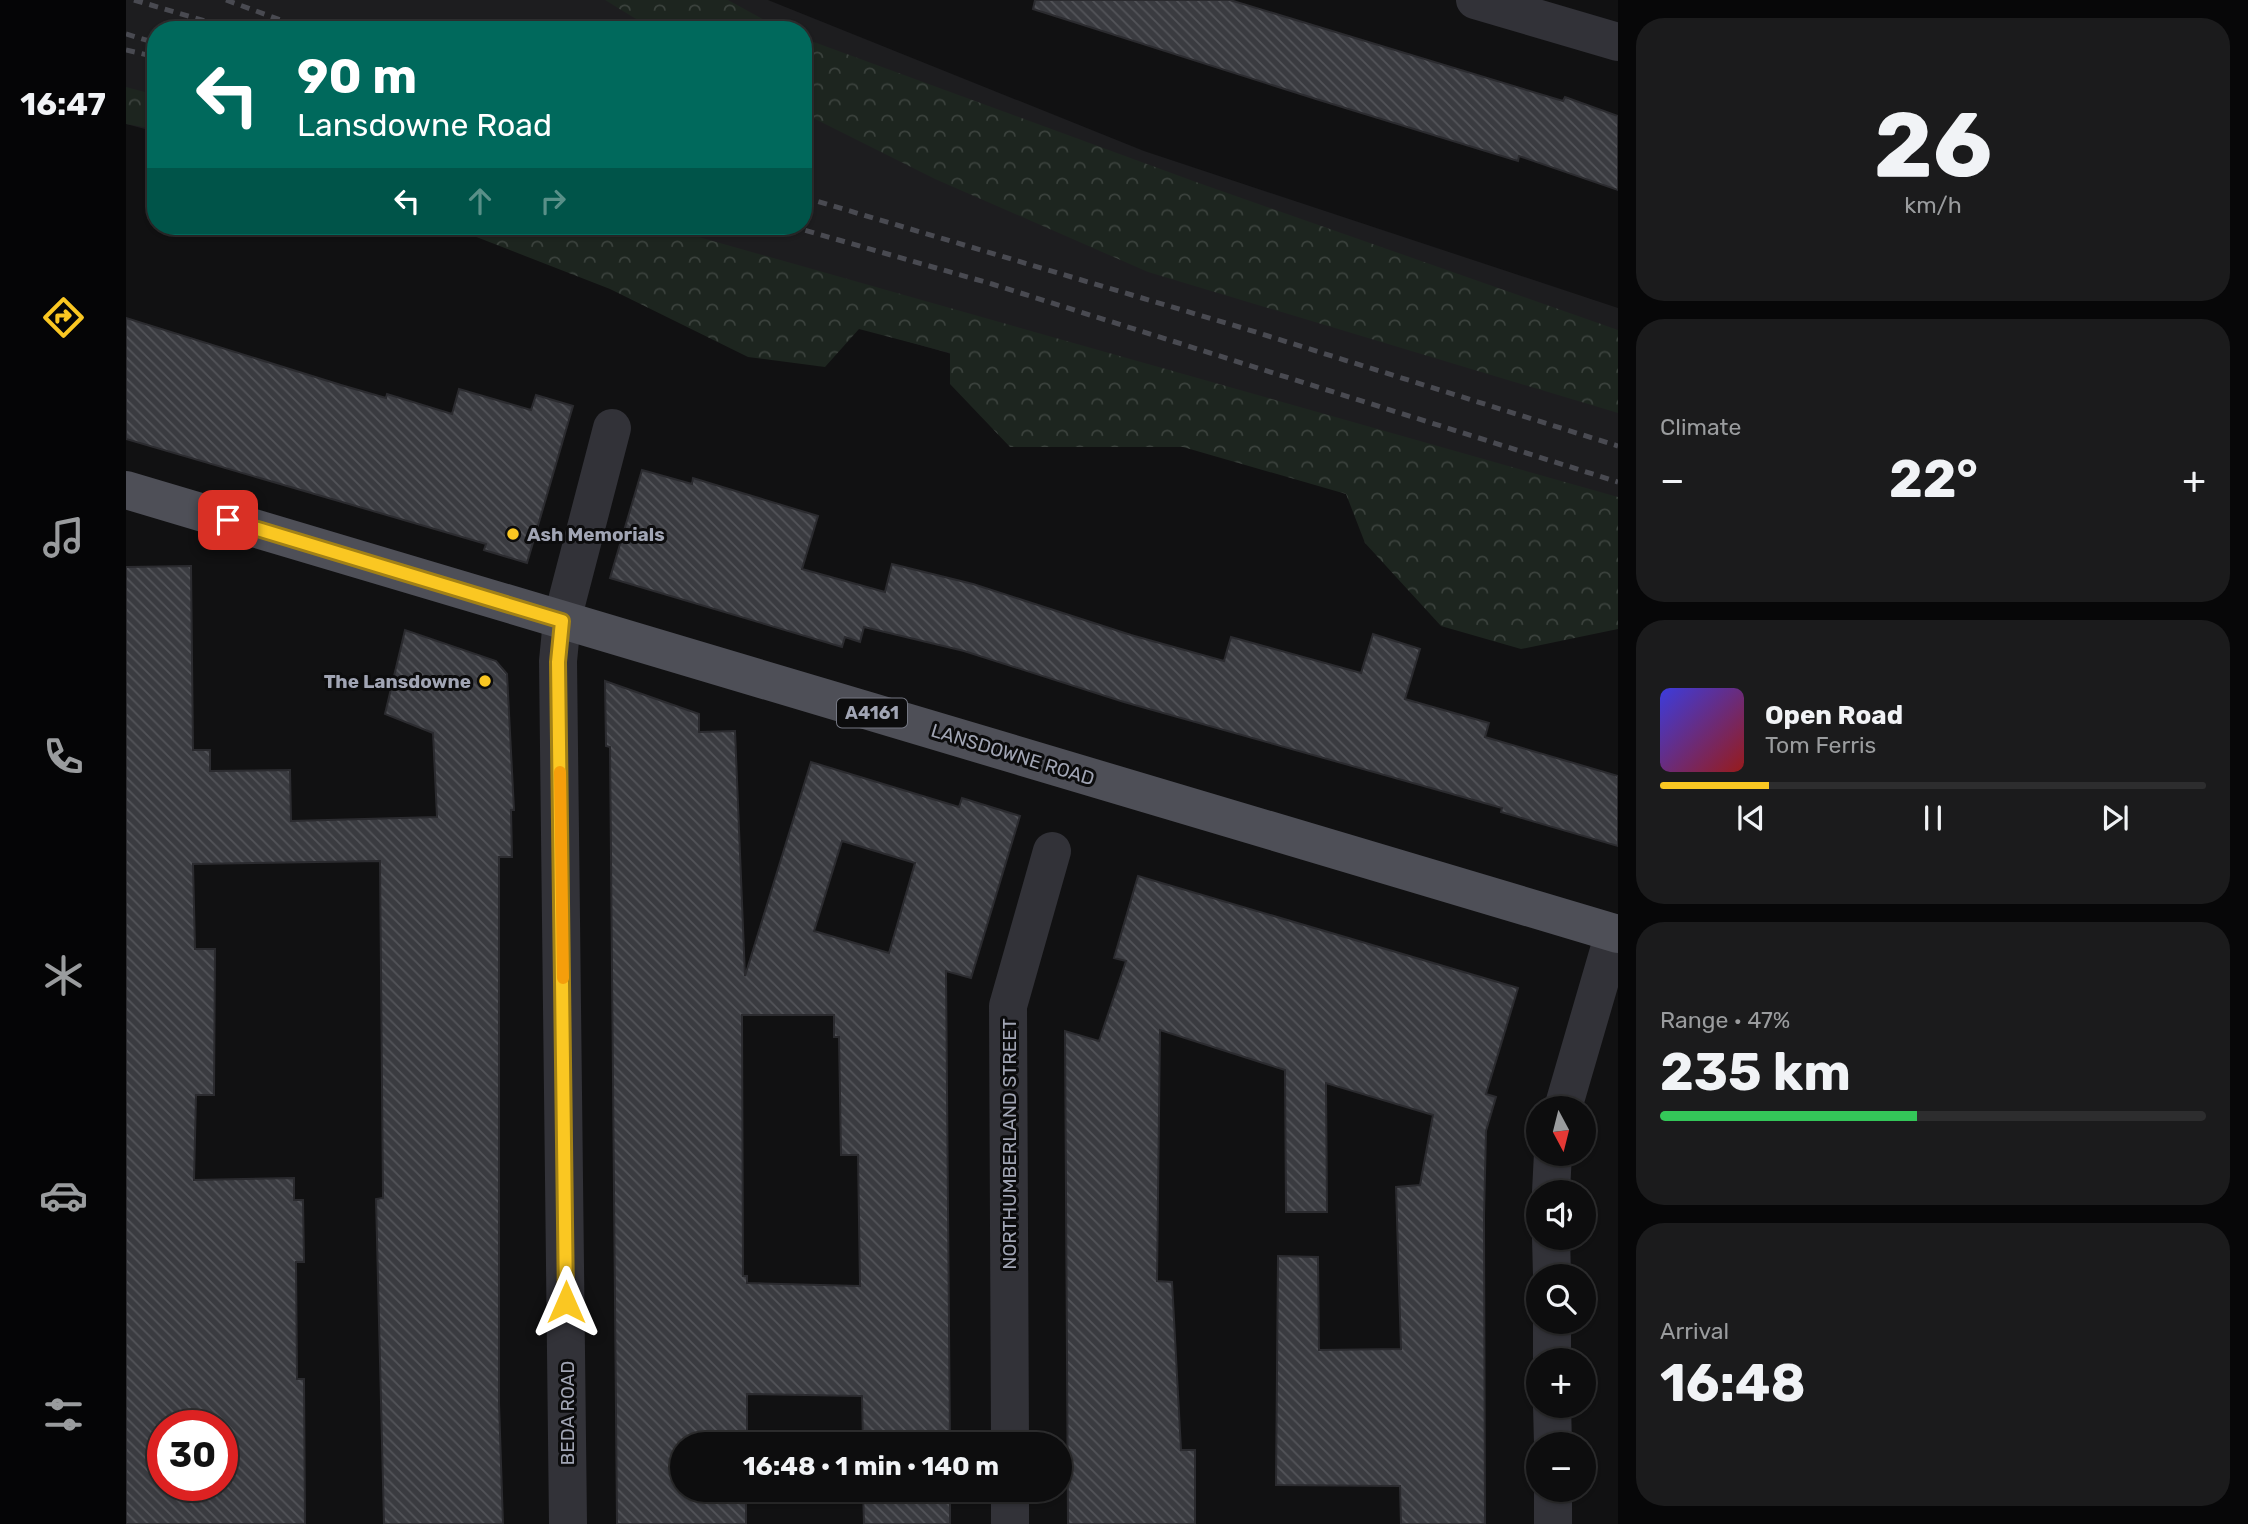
<!DOCTYPE html>
<html lang="en">
<head>
<meta charset="utf-8">
<style>
  :root { --surface:#0d0d0e; --page:#1b1b1c; --text:#f1f3f6; --muted:#9a9c9e; --line:#2d2d2e; --accent:#fac722 }
  body { margin:0; font-family:Rubik,sans-serif; background:var(--page); color:var(--text); height:100vh; display:flex; flex-direction:column; font-size:26px; white-space:nowrap }
  * { box-sizing:border-box; margin:0 }
  p { font-size:23px; color:var(--muted) }
  .icon { flex:none; width:38px; height:38px; fill:none; stroke:currentColor; stroke-width:2; stroke-linecap:round; stroke-linejoin:round }
  .map { position:relative; flex:1; overflow:hidden }
  .sheet { display:flex; flex-direction:column; gap:18px; padding:18px; background:#070708; width:630px }
  .sheet>* { flex:none }
  .hud { position:absolute; left:21px; top:21px; width:665px; height:214px; border-radius:28px; box-shadow:0 2px 5px #0004,0 0 0 2px var(--line); background:#00695c; color:#fff; overflow:hidden }
  .needle { width:46px; rotate:173deg }
  .controls { position:absolute; left:1400px; top:1096px; display:grid; gap:14px }
  .controls a { display:grid; place-items:center; width:70px; height:70px; border-radius:50%; background:var(--surface); box-shadow:0 2px 5px #0004,0 0 0 2px var(--line); font-size:35px }
  .speed { position:absolute; left:21px; top:1410px; display:flex; gap:14px; font-size:35px; font-weight:700; text-align:center }
  .speed>* { display:grid; place-content:center; width:91px; height:91px; border-radius:50%; background:var(--surface); box-shadow:0 2px 5px #0004,0 0 0 2px var(--line); line-height:1 }
  .speed .limit { border:10px solid #d22; background:#fff; color:#111 }
  .pin { position:absolute; display:grid; place-items:center; width:60px; height:60px; color:#fff; margin:-30px; border-radius:14px; box-shadow:0 4px 10px #0006 }
  .me { position:absolute; width:77px; margin:-38px; rotate:0deg; stroke-linejoin:round; filter:drop-shadow(0 0 5px #0008) }
  .turn { display:flex; align-items:center; gap:24px; height:147px; padding:0 35px; font-size:32px }
  .turn .icon { width:91px; height:91px; stroke-width:2.5 }
  .turn b { display:block; font-size:49px; line-height:60px }
  .lanes { display:flex; align-items:center; height:66px; padding:0 35px; background:#0003; justify-content:center; gap:35px; direction:ltr }
  .lanes .off { opacity:.35 }
  .big { font-size:52px; font-weight:700; line-height:1.1 }
  .sheet .tile { flex:1; display:flex; flex-direction:column; justify-content:center; gap:10px; min-width:0; padding:0 24px; border-radius:28px; background:var(--page) }
  .sheet .dial { align-items:center; gap:0 }
  .dial b { font-size:91px; line-height:1 }
  .song { display:flex; align-items:center; gap:21px }
  .cover { width:84px; height:84px; border-radius:10px; background:linear-gradient(135deg,hsl(240 70% 55%),hsl(0 70% 35%)) }
  .played { height:7px; border-radius:4px; background:linear-gradient(90deg,var(--accent) 20%,var(--line) 20%) }
  .keys { display:flex; justify-content:space-around; direction:ltr }
  .heat { display:flex; justify-content:space-between; align-items:center; font-size:38px; direction:ltr }
  .charge { height:10px; border-radius:5px; background:linear-gradient(90deg,#34c759 47%,var(--line) 0) }
  .trip { position:absolute; left:544px; top:1432px; width:402px; height:70px; border-radius:35px; background:var(--surface); box-shadow:0 2px 5px #0004,0 0 0 2px var(--line); font-weight:700; line-height:70px; text-align:center }
  main { display:flex; flex:1; min-height:0 }
  .tabs { display:flex; flex-direction:column; width:126px; justify-content:space-around; align-items:center; background:#050506; color:var(--muted) }
  .tabs .icon { width:49px; height:49px }
  .tabs .selected { color:var(--accent) }
  .tabs b { font-size:32px; color:var(--text) }
  .map>svg:first-child { display:block }
</style>
</head>
<body>
<main>
<nav class="tabs">
<b>16:47</b>
<svg class="icon selected" aria-label="directions" viewBox="0 0 24 24"><path d="M12 3l9 9-9 9-9-9zM9 14v-3h6M13 9l2 2-2 2"/></svg>
<svg class="icon" aria-label="music" viewBox="0 0 24 24"><path d="M9 18V5l10-2v13"/><circle cx="6" cy="18" r="3"/><circle cx="16" cy="16" r="3"/></svg>
<svg class="icon" aria-label="phone" viewBox="0 0 24 24"><path d="M5 4h4l2 5-3 2q2 4 5 5l2-3 5 2v4C11 20 4 13 5 4z"/></svg>
<svg class="icon" aria-label="climate" viewBox="0 0 24 24"><path d="M12 3v18M4 7l16 10M4 17L20 7"/></svg>
<svg class="icon" aria-label="car" viewBox="0 0 24 24"><path d="M5 17H2v-5l4-1 3-4h7l3 4 3 1v5h-3M9 17h6M6 11h13"/><circle cx="7" cy="17" r="2"/><circle cx="17" cy="17" r="2"/></svg>
<svg class="icon" aria-label="filters" viewBox="0 0 24 24"><path d="M4 7h16M4 17h16"/><circle cx="9" cy="7" r="2"/><circle cx="15" cy="17" r="2"/></svg>
</nav>
<div class="map">
<svg width="1492" height="1524" viewBox="0 0 1492 1524">
  <defs>
    <pattern id="forest-crowns" width="20" height="18" patternUnits="userSpaceOnUse" patternTransform="scale(1.75)"><rect width="20" height="18" fill="#1d251f"/><path d="M2 6a3 3 0 1 1 6 0M12 15a3 3 0 1 1 6 0" fill="none" stroke="#3b423d"/></pattern>
    <pattern id="building-back-hatch" width="6" height="6" patternUnits="userSpaceOnUse" patternTransform="scale(1.75)"><rect width="6" height="6" fill="#3a3b40"/><path d="M-1 5l2 2M0 0l6 6M5-1l2 2" fill="none" stroke="#535459"/></pattern>
  </defs>
  <rect width="100%" height="100%" fill="#111112"/>
  <path fill="#1d1d1f" d="M 0,0 L 642,0 L 1018,151 L 1492,308 L 1492,546 L 381,226 L 677,226 L 677,30 L 30,30 L 30,132 L 0,124 Z"/>
  <path fill="url(#forest-crowns)" d="M 479,0 L 602,0 L 657,30 L 528,30 Z
    M 677,38 L 1070,182 L 1492,330 L 1492,413 L 1022,272 L 809,179 L 677,113 Z
    M 0,87 L 30,95 L 30,129 L 0,124 Z
    M 322,226 L 534,226 L 1492,497 L 1492,629 L 1395,649 L 1315,626 L 1239,543 L 1220,494 L 1057,447 L 884,447 L 824,384 L 824,353 L 733,329 L 699,367 L 622,357 L 484,289 Z"/>
  <path fill="url(#building-back-hatch)" stroke="#2b2b2f" stroke-width="2" fill-rule="evenodd" d="M 909,0 L 1104,0 L 1437,101 L 1439,97 L 1492,116 L 1492,190 L 1393,156 L 1392,161 L 1190,99 L 907,9 Z
    M 0,318 L 215,385 L 260,398 L 261,394 L 326,414 L 333,389 L 405,410 L 410,395 L 447,406 L 401,563 L 358,550 L 360,544 L 0,439 Z
    M 516,470 L 566,484 L 567,478 L 692,516 L 676,569 L 759,592 L 766,564 L 847,584 L 1005,635 L 1098,661 L 1105,637 L 1235,673 L 1247,634 L 1294,649 L 1279,699 L 1363,723 L 1359,737 L 1492,776 L 1492,846 L 1375,812 L 1376,808 L 998,702 L 838,651 L 738,627 L 734,642 L 719,637 L 716,647 L 484,578 Z
    M 65,566 L 67,750 L 84,750 L 84,771 L 164,770 L 165,821 L 311,817 L 307,733 L 259,714 L 279,630 L 370,661 L 381,674 L 388,810 L 385,810 L 386,857 L 373,857 L 373,1403 L 377,1524 L 258,1524 L 250,1199 L 257,1198 L 254,861 L 67,864 L 69,949 L 89,949 L 88,1095 L 70,1095 L 68,1180 L 168,1178 L 168,1200 L 177,1200 L 178,1262 L 170,1262 L 171,1379 L 178,1379 L 179,1524 L 0,1524 L 0,567 ZM 37,1426 L 96,1426 L 96,1486 L 37,1486 Z
    M 479,681 L 573,714 L 573,732 L 609,731 L 619,976 L 685,762 L 833,807 L 836,798 L 894,816 L 845,978 L 820,971 L 824,1444 L 737,1444 L 736,1396 L 621,1394 L 621,1444 L 556,1444 L 556,1489 L 620,1489 L 620,1524 L 491,1524 L 484,747 L 480,746 ZM 716,841 L 789,863 L 763,953 L 688,931 ZM 616,1015 L 708,1015 L 708,1037 L 713,1037 L 715,1155 L 732,1155 L 734,1286 L 621,1283 L 621,1276 L 617,1276 Z
    M 1012,876 L 1392,988 L 1360,1094 L 1370,1097 L 1360,1131 L 1358,1216 L 1359,1524 L 1275,1524 L 1274,1486 L 1150,1485 L 1152,1256 L 1192,1257 L 1193,1350 L 1275,1349 L 1270,1187 L 1294,1185 L 1307,1115 L 1200,1083 L 1201,1212 L 1160,1212 L 1159,1070 L 1034,1030 L 1031,1281 L 1046,1282 L 1055,1450 L 1069,1450 L 1069,1524 L 942,1524 L 939,1031 L 973,1041 L 1000,961 L 988,958 Z
    M 737,1489 L 824,1489 L 824,1524 L 738,1524 Z"/>
  <g fill="none" stroke-linecap="round" stroke-linejoin="round">
    <path stroke="#323238" stroke-width="38" d="M 1349,0 L 1492,42
      M 1437,1108 L 1488,933
      M 1425,1192 L 1427,1153
      M 1425,1237 L 1426,1276
      M 1426,1321 L 1426,1360
      M 1426,1405 L 1427,1444
      M 884,1444 L 882,1006 L 926,851
      M 884,1489 L 884,1524
      M 1427,1489 L 1427,1524
      M 442,1524 L 432,661 L 436,620 L 486,428"/>
    <path stroke="#4e4f57" stroke-width="38" d="M 0,490 L 1492,934"/>
    <path stroke="#494a51" stroke-width="5" stroke-dasharray="9 7" stroke-linecap="butt" d="M 8,0 L 110,30
      M 100,0 L 182,30
      M 0,34 L 30,43
      M 0,50 L 30,57
      M 677,197 L 1120,329 L 1492,446
      M 664,226 L 866,284 L 1492,482"/>
  </g>
  <g fill="none" stroke-linecap="round" stroke-linejoin="round">
    <g stroke="#a28116" stroke-width="18">
      <path id="route" d="M 102,520 L 436,621 L 432,662 L 440,1302"/>
    </g>
    <use href="#route" stroke="#fac722" stroke-width="12"/>
    <path stroke="#f59e0b" stroke-width="12" d="M 434,772 L 437,978"/>
  </g>
  <g fill="#fac722" stroke="#0c0c0d" stroke-width="2.5">
    <circle cx="387" cy="534" r="7"/>
    <circle cx="359" cy="681" r="7"/>
  </g>
  <g text-anchor="middle" stroke-width="6" stroke-linejoin="round" paint-order="stroke">
    <rect fill="#0c0c0d" stroke="#747782" stroke-width="2" x="711" y="698.5" width="70" height="29" rx="5"/>
    <g font-size="18" font-weight="bold" fill="#a1a5b4">
      <text x="746" y="719">A4161</text>
    </g>
    <g font-size="19" font-weight="bold" fill="#a1a5b4" stroke="#0c0c0d" text-anchor="start">
      <text x="401" y="541">Ash Memorials</text>
      <text x="345" y="688" text-anchor="end">The Lansdowne</text>
    </g>
    <g font-size="19" fill="#a1a5b4" stroke="#0c0c0d">
      <text transform="translate(887 754) rotate(17)" y="7">LANSDOWNE ROAD</text>
      <text transform="translate(883 1144) rotate(-90)" y="7">NORTHUMBERLAND STREET</text>
      <text transform="translate(441 1413) rotate(-90)" y="7">BEDA ROAD</text>
    </g>
  </g>
</svg>
<div class="controls">
<a><svg class="needle" viewBox="-14 -14 28 28"><path d="M0-13l5 13h-10z" fill="#e53935"/><path d="M0 13l5-13h-10z" fill="#9a9c9e"/></svg></a>
<a><svg class="icon" aria-label="sound" viewBox="0 0 24 24"><path d="M4 9h4l5-4v14l-5-4H4zM17 9q2 3 0 6"/></svg></a>
<a><svg class="icon" aria-label="search" viewBox="0 0 24 24"><circle cx="10" cy="10" r="6"/><path d="M15 15l6 6"/></svg></a>
<a>+</a>
<a>−</a>
</div>
<div class="speed"><div class="limit">30</div></div>
<div class="pin" style="left:102px;top:520px;background:#d93025"><svg class="icon" aria-label="arrive" viewBox="0 0 24 24"><path d="M6 21V4h12l-3 4 3 4H6"/></svg></div>
<svg class="me" style="left:440px;top:1302px" viewBox="-20 -20 40 40"><path d="M0-17L14 15 0 8-14 15z" fill="#fac722" stroke="#fff" stroke-width="4"/></svg>
<div class="trip">16:48 · 1 min · 140 m</div>
<div class="hud">
<div class="turn"><svg class="icon" aria-label="left" viewBox="0 0 24 24"><path d="M17 20v-9H6M10 6l-5 5 5 5"/></svg><div><b>90 m</b>Lansdowne Road</div></div>
<div class="lanes"><svg class="icon" aria-label="left" viewBox="0 0 24 24"><path d="M17 20v-9H6M10 6l-5 5 5 5"/></svg><svg class="icon off" aria-label="ahead" viewBox="0 0 24 24"><path d="M12 20V5M6 11l6-6 6 6"/></svg><svg class="icon off" aria-label="right" viewBox="0 0 24 24"><path d="M7 20v-9h11M14 6l5 5-5 5"/></svg></div>
</div>
</div>
<section class="sheet">
<div class="tile dial"><b>26</b><p>km/h</p></div>
<div class="tile"><p>Climate</p>
<div class="heat"><a>−</a><b class="big">22°</b><a>+</a></div>
</div>
<div class="tile">
<div class="song"><i class="cover"></i><div><b>Open Road</b><p>Tom Ferris</p></div></div>
<div class="played"></div>
<div class="keys"><svg class="icon" aria-label="previous" viewBox="0 0 24 24"><path d="M18 5L8 12l10 7zM5 5v14"/></svg><svg class="icon" aria-label="pause" viewBox="0 0 24 24"><path d="M8 5v14M16 5v14"/></svg><svg class="icon" aria-label="next" viewBox="0 0 24 24"><path d="M6 5l10 7-10 7zM19 5v14"/></svg></div>
</div>
<div class="tile"><p>Range · 47%</p><b class="big">235 km</b><div class="charge"></div></div>
<div class="tile"><p>Arrival</p><b class="big">16:48</b></div>
</section>
</main>
</body>
</html>
